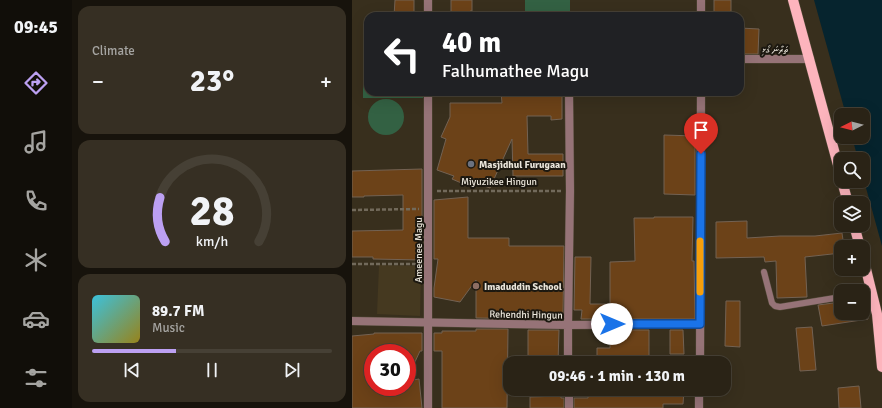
<!DOCTYPE html>
<html lang="en">
<head>
<meta charset="utf-8">
<style>
  :root { --surface:#2a2316; --page:#362f23; --text:#f1f3f6; --muted:#a5a4a1; --line:#464035; --accent:#bca0f2 }
  body { margin:0; font-family:Signika,"Noto Sans Thaana",sans-serif; background:var(--page); color:var(--text); height:100vh; display:flex; flex-direction:column; font-size:15px; white-space:nowrap }
  * { box-sizing:border-box; margin:0 }
  p { font-size:13px; color:var(--muted) }
  .icon { flex:none; width:22px; height:22px; fill:none; stroke:currentColor; stroke-width:2; stroke-linecap:round; stroke-linejoin:round }
  .map { position:relative; flex:1; overflow:hidden }
  .drawer { display:flex; flex-direction:column; gap:6px; padding:6px; background:#17130c; width:280px }
  .drawer>* { flex:none }
  .guide { position:absolute; left:12px; top:12px; width:380px; height:84px; border-radius:12px; box-shadow:0 4px 16px #0002,0 0 0 1px var(--line); background:#202124; color:#fff; overflow:hidden }
  .needle { width:26px; rotate:264deg }
  .controls { position:absolute; left:482px; top:108px; display:grid; gap:8px }
  .controls a { display:grid; place-items:center; width:36px; height:36px; border-radius:8px; background:var(--surface); box-shadow:0 4px 16px #0002,0 0 0 1px var(--line); font-size:20px }
  .speed { position:absolute; left:12px; top:344px; display:flex; gap:8px; font-size:20px; font-weight:700; text-align:center }
  .speed>* { display:grid; place-content:center; width:52px; height:52px; border-radius:50%; background:var(--surface); box-shadow:0 4px 16px #0002,0 0 0 1px var(--line); line-height:1 }
  .speed .limit { border:6px solid #d22; background:#fff; color:#111 }
  .pin { position:absolute; display:grid; place-items:center; width:34px; height:34px; color:#fff; margin:-41px -17px; border-radius:50% 50% 50% 0; rotate:-45deg; box-shadow:0 0 4px #0007 }
  .pin .icon { rotate:45deg }
  .me { position:absolute; width:44px; margin:-22px; rotate:90deg; stroke-linejoin:round; filter:drop-shadow(0 0 3px #0008) }
  .turn { display:flex; align-items:center; gap:14px; height:84px; padding:0 12px; font-size:18px }
  .turn .icon { width:52px; height:52px; stroke-width:2.5 }
  .turn b { display:block; font-size:28px; line-height:34px }
  .big { font-size:30px; font-weight:700; line-height:1.1 }
  .drawer .widget { flex:1; display:flex; flex-direction:column; justify-content:center; gap:6px; min-width:0; padding:0 14px; border-radius:12px; background:var(--page) }
  .drawer .dial { align-items:center; gap:0 }
  .dial svg { height:104px; overflow:visible; fill:none; stroke:var(--line); stroke-width:7; stroke-linecap:round; text-anchor:middle }
  .dial text { fill:var(--text); stroke:none }
  .song { display:flex; align-items:center; gap:12px }
  .cover { width:48px; height:48px; border-radius:6px; background:linear-gradient(135deg,hsl(190 70% 55%),hsl(50 70% 35%)) }
  .played { height:4px; border-radius:2px; background:linear-gradient(90deg,var(--accent) 35%,var(--line) 35%) }
  .keys { display:flex; justify-content:space-around; direction:ltr }
  .heat { display:flex; justify-content:space-between; align-items:center; font-size:22px; direction:ltr }
  .trip { position:absolute; left:151px; top:356px; width:228px; height:40px; border-radius:12px; background:var(--surface); box-shadow:0 4px 16px #0002,0 0 0 1px var(--line); font-weight:700; line-height:40px; text-align:center }
  main { display:flex; flex:1; min-height:0 }
  .tabs { display:flex; flex-direction:column; width:72px; justify-content:space-around; align-items:center; background:#110e09; color:var(--muted) }
  .tabs .icon { width:28px; height:28px }
  .tabs .active { color:var(--accent) }
  .tabs b { font-size:18px; color:var(--text) }
  .map>svg:first-child { display:block }
</style>
</head>
<body>
<main>
<nav class="tabs">
<b>09:45</b>
<svg class="icon active" aria-label="directions" viewBox="0 0 24 24"><path d="M12 3l9 9-9 9-9-9zM9 14v-3h6M13 9l2 2-2 2"/></svg>
<svg class="icon" aria-label="music" viewBox="0 0 24 24"><path d="M9 18V5l10-2v13"/><circle cx="6" cy="18" r="3"/><circle cx="16" cy="16" r="3"/></svg>
<svg class="icon" aria-label="phone" viewBox="0 0 24 24"><path d="M5 4h4l2 5-3 2q2 4 5 5l2-3 5 2v4C11 20 4 13 5 4z"/></svg>
<svg class="icon" aria-label="climate" viewBox="0 0 24 24"><path d="M12 3v18M4 7l16 10M4 17L20 7"/></svg>
<svg class="icon" aria-label="car" viewBox="0 0 24 24"><path d="M5 17H2v-5l4-1 3-4h7l3 4 3 1v5h-3M9 17h6M6 11h13"/><circle cx="7" cy="17" r="2"/><circle cx="17" cy="17" r="2"/></svg>
<svg class="icon" aria-label="filters" viewBox="0 0 24 24"><path d="M4 7h16M4 17h16"/><circle cx="9" cy="7" r="2"/><circle cx="15" cy="17" r="2"/></svg>
</nav>
<section class="drawer">
<div class="widget"><p>Climate</p>
<div class="heat"><a>−</a><b class="big">23°</b><a>+</a></div>
</div>
<div class="widget dial"><svg viewBox="0 0 100 80">
<path d="M14 69A42 42 0 1 1 86 69"/>
<path d="M14 69A42 42 0 0 1 10 35" stroke="#bca0f2"/>
<text x="50" y="56" font-size="32" font-weight="700">28</text>
<text x="50" y="72" font-size="11">km/h</text>
</svg></div>
<div class="widget">
<div class="song"><i class="cover"></i><div><b>89.7 FM</b><p>Music</p></div></div>
<div class="played"></div>
<div class="keys"><svg class="icon" aria-label="previous" viewBox="0 0 24 24"><path d="M18 5L8 12l10 7zM5 5v14"/></svg><svg class="icon" aria-label="pause" viewBox="0 0 24 24"><path d="M8 5v14M16 5v14"/></svg><svg class="icon" aria-label="next" viewBox="0 0 24 24"><path d="M6 5l10 7-10 7zM19 5v14"/></svg></div>
</div>
</section>
<div class="map">
<svg width="530" height="408" viewBox="0 0 530 408">
  <rect width="100%" height="100%" fill="#382f1d"/>
  <path fill="#453920" d="M 27,265 L 69,266 L 68,316 L 25,314 Z"/>
  <path fill="#336143" d="M 173,0 L 218,0 L 218,16 L 173,16 Z
    M 11,63 L 16,63 L 16,92 L 71,92 L 71,98 L 11,98 Z
    M16 117a18 18 0 1 1 36 0a18 18 0 1 1-36 0Z"/>
  <path fill="#06242e" d="M 462,0 L 530,0 L 530,246 L 511,177 L 511,159 L 506,159 L 500,137 L 511,137 L 511,115 L 494,115 Z"/>
  <path fill="#6c4218" stroke="#736253" d="M 43,0 L 62,0 L 62,16 L 42,16 Z
    M 99,0 L 120,0 L 120,11 L 118,11 L 118,16 L 99,16 Z
    M 362,0 L 379,0 L 379,16 L 362,16 Z
    M 388,28 L 407,29 L 406,54 L 388,54 Z
    M 149,92 L 210,92 L 210,119 L 199,120 L 199,116 L 175,116 L 176,154 L 211,154 L 211,176 L 161,176 L 160,139 L 138,188 L 124,183 L 121,188 L 100,179 L 102,176 L 85,170 L 94,139 L 89,137 L 98,117 L 98,103 L 150,103 Z
    M 312,135 L 343,136 L 343,195 L 312,194 Z
    M 70,169 L 70,260 L 21,259 L 21,257 L 0,257 L 0,231 L 51,230 L 51,195 L 12,196 L 12,197 L 0,197 L 0,171 Z
    M 116,197 L 116,238 L 157,238 L 157,246 L 212,246 L 211,314 L 207,319 L 124,318 L 124,280 L 108,302 L 82,297 L 82,288 L 86,259 L 82,259 L 82,200 Z
    M 302,217 L 341,217 L 340,261 L 342,261 L 343,319 L 229,319 L 230,310 L 222,310 L 223,257 L 239,257 L 238,304 L 258,304 L 258,262 L 283,261 L 282,218 L 302,218 Z
    M 395,221 L 395,238 L 428,236 L 463,236 L 490,233 L 492,247 L 489,247 L 489,253 L 453,257 L 455,297 L 425,298 L 424,261 L 413,262 L 412,257 L 364,258 L 364,222 Z
    M 374,301 L 388,301 L 388,347 L 373,346 Z
    M 489,302 L 489,313 L 515,313 L 516,319 L 470,326 L 466,305 Z
    M 460,327 L 464,370 L 448,371 L 444,328 Z
    M 124,329 L 156,329 L 155,408 L 90,408 L 90,351 L 82,351 L 82,333 L 90,333 L 90,331 L 124,331 Z
    M 176,330 L 207,330 L 206,363 L 176,363 Z
    M 258,330 L 297,330 L 297,363 L 245,363 L 245,348 L 258,348 Z
    M 318,330 L 331,330 L 332,354 L 318,354 Z
    M 22,333 L 70,333 L 70,351 L 68,351 L 55,379 L 55,351 L 21,351 L 21,387 L 55,387 L 55,381 L 67,379 L 70,408 L 0,408 L 0,336 L 22,334 Z
    M 507,386 L 509,408 L 487,408 L 486,388 Z
    M 236,389 L 297,389 L 297,390 L 332,391 L 331,404 L 311,404 L 311,408 L 222,408 L 222,398 L 236,398 Z
    M 209,396 L 209,398 L 212,398 L 212,408 L 178,408 L 178,397 Z"/>
  <g fill="none" stroke-linecap="round" stroke-linejoin="round">
    <g stroke="#544c3b" stroke-width="7">
      <path id="service" d="M 412,272 L 420,303 L 423,306 L 428,307 L 489,297
        M 511,294 L 520,292"/>
    </g>
    <g stroke="#544c3b" stroke-width="9">
      <path id="minor" d="M 349,0 L 349,16
        M 388,59 L 458,59
        M 0,321 L 216,325 L 348,324
        M 216,363 L 216,325 L 218,191 L 217,92
        M 348,363 L 349,92
        M 217,389 L 217,408
        M 347,408 L 347,389"/>
    </g>
    <g stroke="#544c3b" stroke-width="9">
      <path id="tertiary" d="M 76,16 L 76,0
        M 76,408 L 76,92"/>
    </g>
    <g stroke="#544c3b" stroke-width="11">
      <path id="primary" d="M 441,0 L 489,176
        M 490,181 L 496,203
        M 502,225 L 508,247
        M 511,257 L 525,314 L 530,367"/>
    </g>
    <path stroke="#726a5b" stroke-width="2.5" stroke-dasharray="4 2" stroke-linecap="butt" d="M 85,191 L 210,191
      M 0,210 L 67,209
      M 0,264 L 67,264"/>
    <use href="#service" stroke="#967377" stroke-width="6"/>
    <use href="#minor" stroke="#967377" stroke-width="8"/>
    <use href="#tertiary" stroke="#967377" stroke-width="8"/>
    <use href="#primary" stroke="#fdb4bd" stroke-width="10"/>
  </g>
  <g fill="none" stroke-linecap="round" stroke-linejoin="round">
    <g stroke="#114b97" stroke-width="10">
      <path id="route" d="M 260,324 L 348,324 L 349,154"/>
    </g>
    <use href="#route" stroke="#1a73e8" stroke-width="7"/>
    <path stroke="#f59e0b" stroke-width="7" d="M 348,292 L 348,241"/>
  </g>
  <circle fill="#6b7280" stroke="#1c1810" stroke-width="1.5" cx="119" cy="164" r="4"/>
  <circle fill="#8d6e63" stroke="#1c1810" stroke-width="1.5" cx="124" cy="286" r="4"/>
  <g text-anchor="middle" stroke-width="4" stroke-linejoin="round" paint-order="stroke">
    <g font-size="10" fill="#eae5da" stroke="#1c1810">
      <text transform="translate(423 49) rotate(1)" y="4">ތަރާނަ ގޯޅި</text>
      <text x="147" y="185">Miyuzikee Hingun</text>
      <text transform="translate(66 250) rotate(-90)" y="4">Ameenee Magu</text>
      <text transform="translate(174 314) rotate(1)" y="4">Rehendhi Hingun</text>
    </g>
    <g font-size="10" font-weight="bold" fill="#eae5da" stroke="#1c1810" text-anchor="start">
      <text x="127" y="168">Masjidhul Furugaan</text>
      <text x="132" y="290">Imaduddin School</text>
    </g>
  </g>
</svg>
<div class="controls">
<a><svg class="needle" viewBox="-14 -14 28 28"><path d="M0-13l5 13h-10z" fill="#e53935"/><path d="M0 13l5-13h-10z" fill="#a5a4a1"/></svg></a>
<a><svg class="icon" aria-label="search" viewBox="0 0 24 24"><circle cx="10" cy="10" r="6"/><path d="M15 15l6 6"/></svg></a>
<a><svg class="icon" aria-label="layers" viewBox="0 0 24 24"><path d="M12 4l9 5-9 5-9-5zM3 14l9 5 9-5"/></svg></a>
<a>+</a>
<a>−</a>
</div>
<div class="speed"><div class="limit">30</div></div>
<div class="pin" style="left:349px;top:154px;background:#d93025"><svg class="icon" aria-label="arrive" viewBox="0 0 24 24"><path d="M6 21V4h12l-3 4 3 4H6"/></svg></div>
<svg class="me" style="left:260px;top:324px" viewBox="-20 -20 40 40"><circle r="19" fill="#fff"/><path d="M0-13L10 11 0 6-10 11z" fill="#1a73e8"/></svg>
<div class="trip">09:46 · 1 min · 130 m</div>
<div class="guide">
<div class="turn"><svg class="icon" aria-label="left" viewBox="0 0 24 24"><path d="M17 20v-9H6M10 6l-5 5 5 5"/></svg><div><b>40 m</b>Falhumathee Magu</div></div>
</div>
</div>
</main>
</body>
</html>
